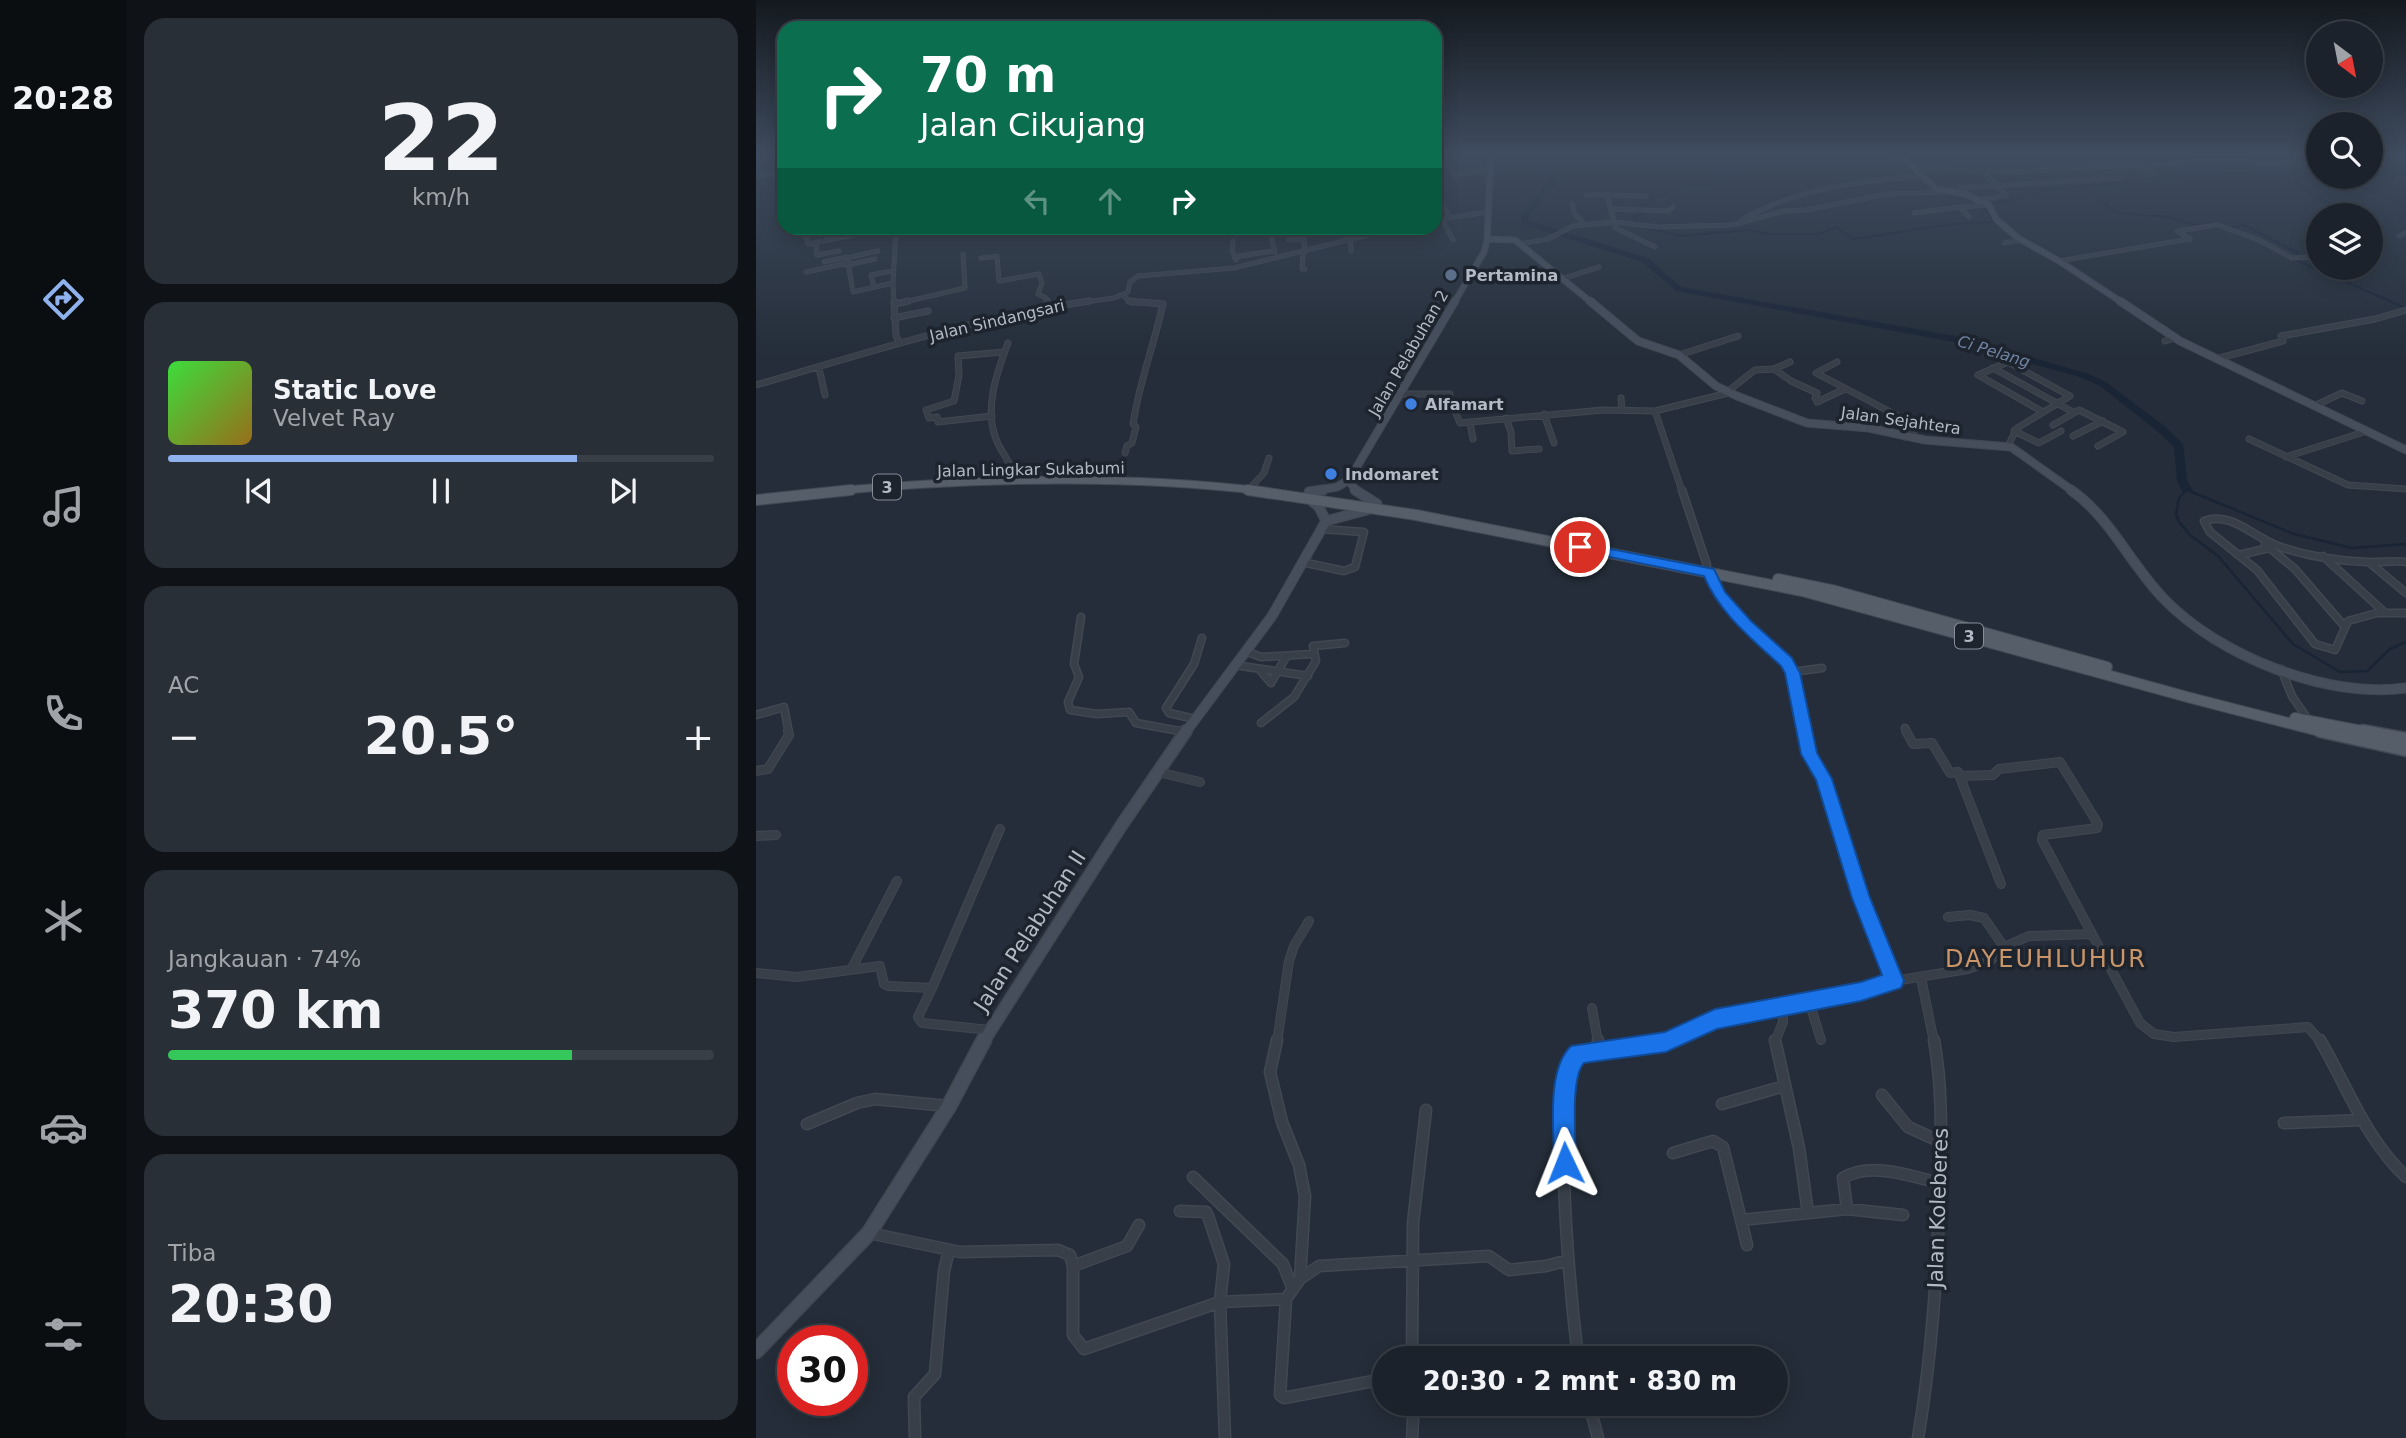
<!DOCTYPE html>
<html lang="id">
<head>
<meta charset="utf-8">
<style>
  :root { --surface:#1b222b; --page:#282f37; --text:#f1f3f6; --muted:#a0a4a9; --line:#393f47; --accent:#8fb2ee }
  body { margin:0; font-family:"DejaVu Sans",sans-serif; background:var(--page); color:var(--text); height:100vh; display:flex; flex-direction:column; font-size:26px; white-space:nowrap }
  * { box-sizing:border-box; margin:0 }
  p { font-size:23px; color:var(--muted) }
  .icon { flex:none; width:38px; height:38px; fill:none; stroke:currentColor; stroke-width:2; stroke-linecap:round; stroke-linejoin:round }
  .map { position:relative; flex:1; overflow:hidden }
  .drawer { display:flex; flex-direction:column; gap:18px; padding:18px; background:#0f1318; width:630px }
  .drawer>* { flex:none }
  .guide { position:absolute; left:21px; top:21px; width:665px; height:214px; border-radius:21px; box-shadow:0 4px 18px #0003,0 0 0 2px var(--line); background:#0b6e4f; color:#fff; overflow:hidden }
  .needle { width:46px; rotate:148deg }
  .tools { position:absolute; left:1550px; top:21px; display:grid; gap:14px }
  .tools a { display:grid; place-items:center; width:77px; height:77px; border-radius:50%; background:var(--surface); box-shadow:0 4px 18px #0003,0 0 0 2px var(--line); font-size:35px }
  .speed { position:absolute; left:21px; top:1325px; display:flex; gap:14px; font-size:35px; font-weight:700; text-align:center }
  .speed>* { display:grid; place-content:center; width:91px; height:91px; border-radius:50%; background:var(--surface); box-shadow:0 4px 18px #0003,0 0 0 2px var(--line); line-height:1 }
  .speed .limit { border:10px solid #d22; background:#fff; color:#111 }
  .pin { position:absolute; display:grid; place-items:center; width:60px; height:60px; color:#fff; margin:-30px; border:4px solid #fff; border-radius:50%; box-shadow:0 2px 7px #0007 }
  .me { position:absolute; width:77px; margin:-38px; rotate:358deg; stroke-linejoin:round; filter:drop-shadow(0 0 5px #0008) }
  .turn { display:flex; align-items:center; gap:24px; height:147px; padding:0 28px; font-size:32px }
  .turn .icon { width:91px; height:91px; stroke-width:2.5 }
  .turn b { display:block; font-size:49px; line-height:60px }
  .lanes { display:flex; align-items:center; height:66px; padding:0 28px; background:#0003; justify-content:center; gap:35px; direction:ltr }
  .lanes .off { opacity:.35 }
  .big { font-size:52px; font-weight:600; line-height:1.1 }
  .drawer .widget { flex:1; display:flex; flex-direction:column; justify-content:center; gap:10px; min-width:0; padding:0 24px; border-radius:21px; background:var(--page) }
  .drawer .dial { align-items:center; gap:0 }
  .dial b { font-size:91px; line-height:1 }
  .song { display:flex; align-items:center; gap:21px }
  .cover { width:84px; height:84px; border-radius:10px; background:linear-gradient(135deg,hsl(120 70% 55%),hsl(40 70% 35%)) }
  .played { height:7px; border-radius:4px; background:linear-gradient(90deg,var(--accent) 75%,var(--line) 75%) }
  .keys { display:flex; justify-content:space-around; direction:ltr }
  .heat { display:flex; justify-content:space-between; align-items:center; font-size:38px; direction:ltr }
  .charge { height:10px; border-radius:5px; background:linear-gradient(90deg,#34c759 74%,var(--line) 0) }
  .trip { position:absolute; left:616px; top:1346px; width:416px; height:70px; border-radius:35px; background:var(--surface); box-shadow:0 4px 18px #0003,0 0 0 2px var(--line); font-weight:600; line-height:70px; text-align:center }
  main { display:flex; flex:1; min-height:0 }
  .tab-bar { display:flex; flex-direction:column; width:126px; justify-content:space-around; align-items:center; background:#0b0e11; color:var(--muted) }
  .tab-bar .icon { width:49px; height:49px }
  .tab-bar .selected { color:var(--accent) }
  .tab-bar b { font-size:32px; color:var(--text) }
  .map>svg:first-child { display:block }
</style>
</head>
<body>
<main>
<nav class="tab-bar">
<b>20:28</b>
<svg class="icon selected" aria-label="directions" viewBox="0 0 24 24"><path d="M12 3l9 9-9 9-9-9zM9 14v-3h6M13 9l2 2-2 2"/></svg>
<svg class="icon" aria-label="music" viewBox="0 0 24 24"><path d="M9 18V5l10-2v13"/><circle cx="6" cy="18" r="3"/><circle cx="16" cy="16" r="3"/></svg>
<svg class="icon" aria-label="phone" viewBox="0 0 24 24"><path d="M5 4h4l2 5-3 2q2 4 5 5l2-3 5 2v4C11 20 4 13 5 4z"/></svg>
<svg class="icon" aria-label="climate" viewBox="0 0 24 24"><path d="M12 3v18M4 7l16 10M4 17L20 7"/></svg>
<svg class="icon" aria-label="car" viewBox="0 0 24 24"><path d="M5 17H2v-5l4-1 3-4h7l3 4 3 1v5h-3M9 17h6M6 11h13"/><circle cx="7" cy="17" r="2"/><circle cx="17" cy="17" r="2"/></svg>
<svg class="icon" aria-label="filters" viewBox="0 0 24 24"><path d="M4 7h16M4 17h16"/><circle cx="9" cy="7" r="2"/><circle cx="15" cy="17" r="2"/></svg>
</nav>
<section class="drawer">
<div class="widget dial"><b>22</b><p>km/h</p></div>
<div class="widget">
<div class="song"><i class="cover"></i><div><b>Static Love</b><p>Velvet Ray</p></div></div>
<div class="played"></div>
<div class="keys"><svg class="icon" aria-label="previous" viewBox="0 0 24 24"><path d="M18 5L8 12l10 7zM5 5v14"/></svg><svg class="icon" aria-label="pause" viewBox="0 0 24 24"><path d="M8 5v14M16 5v14"/></svg><svg class="icon" aria-label="next" viewBox="0 0 24 24"><path d="M6 5l10 7-10 7zM19 5v14"/></svg></div>
</div>
<div class="widget"><p>AC</p>
<div class="heat"><a>−</a><b class="big">20.5°</b><a>+</a></div>
</div>
<div class="widget"><p>Jangkauan · 74%</p><b class="big">370 km</b><div class="charge"></div></div>
<div class="widget"><p>Tiba</p><b class="big">20:30</b></div>
</section>
<div class="map">
<svg width="1650" height="1438" viewBox="0 0 1650 1438">
  <rect width="100%" height="100%" fill="#242d39"/>
  <g fill="none" stroke-linecap="round" stroke-linejoin="round">
    <path stroke="#192435" stroke-width="2" d="M 1527,175 L 1562,198 L 1604,215
      M 1615,175 L 1650,172
      M 1579,177 L 1637,200
      M 1326,186 L 1396,183 L 1427,174 L 1563,173
      M 1233,204 L 1268,198 L 1282,190 L 1325,186 L 1361,213 L 1412,217 L 1444,226
      M 886,224 L 878,221 L 878,217 L 888,213 L 886,206 L 894,203 L 895,199 L 928,185 L 957,185 L 971,179 L 970,171 L 1005,155
      M 891,227 L 923,236 L 994,230 L 1011,234 L 1063,234 L 1080,227 L 1097,239 C 1144,233 1192,222 1239,222 L 1226,205
      M 1450,228 L 1467,228
      M 1474,228 L 1488,225 L 1542,253 L 1537,259 L 1650,308
      M 1428,491 L 1430,489 L 1435,491"/>
    <path stroke="#192435" stroke-width="2.5" d="M 1430,490 L 1423,498 L 1420,514 L 1423,522 L 1434,535 L 1462,556 L 1537,644 L 1584,672 L 1611,671 L 1634,649 L 1650,642
      M 1431,490 L 1538,534 L 1596,548 L 1650,544"/>
    <path fill="#192435" fill-rule="evenodd" d="M 759,155 L 766,155 L 768,160 L 790,167 L 802,180 L 772,216 L 773,221 L 892,258 L 925,287 L 1199,336 L 1330,373 L 1350,382 L 1407,425 L 1427,444 L 1431,481 L 1436,489 L 1430,492 L 1426,491 L 1421,481 L 1418,447 L 1399,429 L 1344,386 L 1324,377 L 1198,342 L 920,291 L 886,262 L 766,224 L 764,216 L 794,180 L 786,169 L 763,162 Z"/>
    <g stroke="#414852" stroke-width="5">
      <path id="street-far4" d="M 688,155 L 698,175 L 733,170
        M 1615,160 L 1650,158
        M 1382,164 L 1398,174
        M 1160,169 L 1253,172 L 1478,160 L 1507,164 L 1563,162
        M 0,175 L 28,173
        M 679,192 L 694,217
        M 1209,194 L 1203,188 L 1366,178
        M 851,195 L 890,196
        M 1224,200 L 1250,195 L 1227,172
        M 816,203 L 818,213 L 828,224
        M 854,209 L 912,211 L 917,207
        M 1158,213 L 1204,207
        M 1213,217 L 1204,207 L 1233,205
        M 686,219 L 697,240
        M 679,220 L 731,212
        M 986,220 C 1040,188 1106,181 1167,176
        M 48,228 L 52,244 L 133,228
        M 70,228 L 72,240
        M 513,228 L 519,252
        M 594,228 L 595,251
        M 178,229 L 186,228
        M 1643,236 L 1650,233
        M 1434,239 L 1421,231 L 1462,225 L 1503,240 L 1536,258 L 1563,257
        M 533,240 L 548,239 L 549,252
        M 477,241 L 476,250 L 480,260
        M 60,243 L 61,255 L 83,251
        M 1248,243 L 1265,240
        M 764,244 L 792,239 L 817,226 L 858,222 L 851,195 L 830,195
        M 899,247 L 860,228 L 858,222 L 902,227 L 976,225 L 1028,211 L 1050,210 L 1132,194 L 1190,192
        M 547,252 L 546,269 L 549,269
        M 478,257 L 517,251
        M 91,258 L 122,251
        M 225,258 L 241,256 L 243,281 L 283,274 L 286,283 L 282,294 L 290,298 L 291,303
        M 1303,261 L 1434,239
        M 68,262 L 91,257 L 97,292 L 137,283 L 138,303
        M 92,265 L 119,259
        M 50,272 L 92,263
        M 806,279 L 843,267
        M 137,283 L 140,228
        M 118,287 L 115,275 L 136,271
        M 367,295 L 375,303 L 406,303
        M 144,303 L 209,288 L 207,254
        M 321,303 L 358,298 L 372,292 L 374,282 L 382,276 L 478,268 L 640,228"/>
    </g>
    <g stroke="#414852" stroke-width="7">
      <path id="street-far3" d="M 138,301 L 140,336 L 144,343
        M 291,301 L 292,307
        M 140,304 L 152,301
        M 138,318 L 172,311
        M 1409,341 L 1419,338
        M 252,343 C 241,372 228,408 240,439 C 245,453 256,462 258,478
        M 923,355 L 982,336
        M 1460,359 L 1527,341 L 1525,336 L 1619,319 L 1650,310
        M 1081,362 L 1060,373 L 1163,427 L 1149,437
        M 63,368 L 69,395
        M 1237,368 L 1317,412
        M 1018,369 L 1035,381 L 1061,393 L 1059,398 L 1064,401
        M 0,385 C 110,353 220,317 334,301
        M 971,392 L 999,370 L 1018,369 L 1034,362
        M 644,394 L 694,394
        M 865,398 L 866,409
        M 1061,402 L 1089,389
        M 1558,406 L 1586,393 L 1606,401
        M 699,411 L 704,423 L 847,410 L 899,411
        M 788,414 L 798,443
        M 236,416 L 182,422 L 181,417 L 173,418 L 170,410 L 198,401 L 203,375 L 202,356 L 248,352
        M 750,418 L 755,432 L 756,451 L 783,449
        M 714,423 L 717,439
        M 1297,425 L 1323,410 L 1367,432 L 1342,446
        M 1258,431 L 1283,443 L 1305,431
        M 1317,436 L 1347,421
        M 1493,439 L 1592,485 L 1650,489
        M 1252,446 L 1261,428 L 1314,396 L 1252,362 L 1222,375 L 1287,412
        M 369,453 L 371,446 L 376,443 L 380,427 L 377,424 C 383,383 398,345 407,304 L 373,301
        M 1530,457 L 1611,431
        M 497,485 L 508,473 L 513,458
        M 926,491 L 899,411 L 972,393"/>
    </g>
    <g stroke="#414852" stroke-width="9">
      <path id="street-far2" d="M 926,490 L 951,565
        M 1509,544 L 1539,569 L 1589,627
        M 1483,555 L 1513,548
        M 1567,556 L 1627,611
        M 546,562 L 588,571 L 599,567 L 608,532 L 565,529
        M 1650,562 C 1637,560 1625,563 1612,562 C 1582,561 1550,556 1522,546 C 1497,537 1476,511 1448,521 L 1454,532 L 1501,570 L 1559,644 L 1579,650 L 1592,621 L 1621,613 L 1650,613
        M 1614,563 L 1650,593
        M 953,572 L 963,594 L 1003,637 L 1027,658 L 1036,672 L 1049,733
        M 325,617 L 318,664 L 323,677 L 312,702 L 314,710 L 341,714 L 373,712 L 380,723 L 429,732
        M 489,651 L 505,657 L 557,654
        M 479,665 L 552,676
        M 1525,669 L 1536,696 L 1553,721
        M 504,670 L 515,683 L 530,657
        M 1036,672 L 1066,668
        M 0,715 L 28,707 L 33,733
        M 439,719 L 413,713 L 410,708 L 438,664 L 446,638
        M 505,723 L 538,697 L 560,661 L 557,646 L 589,643
        M 1149,728 L 1151,733"/>
    </g>
    <g stroke="#414852" stroke-width="10">
      <path id="street-far1" d="M 423,731 L 429,732
        M 1048,731 L 1053,754 L 1068,779 L 1105,898 L 1138,981
        M 1150,731 L 1157,744 L 1176,743 L 1194,773 L 1202,772 L 1245,884
        M 0,771 L 12,769 L 33,735 L 32,731
        M 402,772 L 444,782
        M 1204,776 L 1237,775 L 1243,769 L 1304,762 L 1342,824 L 1341,828 L 1287,835 L 1286,840 L 1336,934
        M 0,836 L 20,835
        M 1192,917 L 1214,915 L 1228,918 L 1248,947
        M 95,970 L 141,881
        M 0,973 L 41,977 L 124,966 L 128,984 L 132,986 L 176,988 L 162,1017 L 166,1023 L 234,1030
        M 1165,978 L 1178,1042
        M 176,988 L 244,829
        M 1053,1001 L 1065,1040
        M 836,1008 L 842,1042
        M 521,1042 L 533,961 L 538,946 L 553,921
        M 909,1042 L 959,1019 L 1105,992 L 1138,981 L 1212,969 L 1234,961 L 1248,947 L 1273,936 L 1336,934 L 1384,1023 L 1398,1034 L 1418,1037 L 1552,1027 L 1565,1042
        M 1019,1042 L 1027,1022 L 1026,1005"/>
    </g>
    <g stroke="#414852" stroke-width="13">
      <path id="street" d="M 521,1040 L 514,1072 L 526,1122 L 543,1165 L 549,1196 L 544,1279
        M 842,1040 L 843,1049
        M 1019,1040 L 1043,1148 L 1052,1213
        M 1564,1040 C 1592,1088 1609,1138 1650,1177
        M 1126,1095 L 1152,1127 L 1185,1142
        M 966,1104 L 1028,1086
        M 1528,1123 L 1606,1120
        M 51,1124 L 101,1103 L 119,1099 L 192,1106
        M 917,1153 L 957,1141 L 967,1147 L 985,1220
        M 437,1177 L 527,1264 L 536,1287
        M 1091,1209 L 1147,1215
        M 424,1211 L 450,1212 L 452,1216 L 468,1264 L 464,1302 L 530,1299 L 544,1279 L 563,1266 L 733,1256 L 753,1270 L 790,1266 L 812,1260
        M 113,1233 L 204,1252 L 302,1250 L 314,1255 L 317,1266 L 317,1335 L 328,1349 L 464,1302 L 469,1438
        M 991,1245 L 985,1220 L 1091,1209 L 1087,1178 C 1114,1161 1155,1176 1183,1183
        M 317,1266 L 371,1246 L 383,1225
        M 530,1299 L 524,1395 L 528,1398 L 628,1379
        M 656,1358 L 657,1223 L 670,1110
        M 822,1358 C 815,1299 810,1239 808,1180 C 807,1138 805,1096 818,1056 L 833,1051 L 913,1040
        M 833,1404 L 842,1438
        M 159,1438 L 158,1397 L 179,1374 L 188,1271 L 193,1250
        M 656,1438 L 658,1404
        M 1162,1438 C 1176,1355 1181,1273 1184,1189 C 1185,1139 1187,1089 1178,1040"/>
    </g>
    <g stroke="#414852" stroke-width="7">
      <path id="secondary-far4" d="M 1135,155 L 1151,161 L 1180,189 L 1209,194 L 1233,205 L 1240,219 L 1262,238 L 1303,261 L 1367,303
        M 732,239 L 759,240 L 836,303
        M 698,303 L 728,252 L 731,241 L 735,155"/>
    </g>
    <g stroke="#414852" stroke-width="9">
      <path id="secondary-far3" d="M 834,301 L 882,341 L 923,355 L 960,386 L 981,396 L 1051,423 L 1113,428 L 1169,440 L 1255,447 L 1317,491
        M 1364,301 L 1424,341 L 1650,450
        M 593,480 L 600,491
        M 557,491 L 581,487 L 593,480 L 699,301"/>
    </g>
    <g stroke="#414852" stroke-width="11">
      <path id="secondary-far2" d="M 599,490 L 621,504
        M 1315,490 C 1355,518 1374,564 1408,599 C 1463,656 1571,699 1650,688
        M 553,492 L 567,490
        M 552,498 L 563,507 L 570,521
        M 570,521 L 611,510
        M 429,733 L 516,616 L 570,521"/>
    </g>
    <g stroke="#414852" stroke-width="14">
      <path id="secondary-far1" d="M 227,1042 L 365,826 L 430,731"/>
    </g>
    <g stroke="#414852" stroke-width="17">
      <path id="secondary" d="M 0,1351 L 113,1233 L 193,1106 L 228,1040"/>
    </g>
    <g stroke="#414852" stroke-width="9">
      <path id="primary-far2" d="M 77,491 C 220,478 364,474 507,491"/>
    </g>
    <g stroke="#414852" stroke-width="12">
      <path id="primary-far1" d="M 492,490 L 660,515 L 1046,591 L 1435,698 L 1571,733
        M 0,500 L 95,490
        M 1022,579 L 1080,591 L 1351,667
        M 1539,718 L 1616,733"/>
    </g>
    <g stroke="#414852" stroke-width="15">
      <path id="primary" d="M 1564,731 L 1650,750
        M 1607,731 L 1650,739"/>
    </g>
    <use href="#street-far4" stroke="#383f49" stroke-width="3.5"/>
    <use href="#street-far3" stroke="#383f49" stroke-width="5"/>
    <use href="#street-far2" stroke="#383f49" stroke-width="6"/>
    <use href="#street-far1" stroke="#383f49" stroke-width="8"/>
    <use href="#street" stroke="#383f49" stroke-width="10"/>
    <use href="#secondary-far4" stroke="#464e5c" stroke-width="5"/>
    <use href="#secondary-far3" stroke="#464e5c" stroke-width="7"/>
    <use href="#secondary-far2" stroke="#464e5c" stroke-width="9"/>
    <use href="#secondary-far1" stroke="#464e5c" stroke-width="11"/>
    <use href="#secondary" stroke="#464e5c" stroke-width="14"/>
    <use href="#primary-far2" stroke="#565e69" stroke-width="7"/>
    <use href="#primary-far1" stroke="#565e69" stroke-width="10"/>
    <use href="#primary" stroke="#565e69" stroke-width="12"/>
  </g>
  <linearGradient id="sky" x2="0" y2="1"><stop stop-color="#14191f"/><stop offset="0.43" stop-color="#3f4c5f"/><stop offset="1" stop-color="#3f4c5f" stop-opacity="0"/></linearGradient>
  <rect width="1650" height="357" fill="url(#sky)"/>
  <path fill="#1a73e8" stroke="#114b97" stroke-width="2" d="M 824,543 L 958,569 L 969,592 L 995,621 L 1036,658 L 1044,673 L 1061,753 L 1076,779 L 1114,898 L 1148,981 L 1145,988 L 1105,1001 L 961,1029 L 910,1052 L 828,1063 C 814,1077 820,1142 820,1163 L 817,1171 L 809,1174 L 801,1171 L 798,1163 C 798,1129 790,1070 815,1046 L 909,1032 L 959,1009 L 1105,982 L 1126,975 L 1096,898 L 1060,780 L 1045,754 L 1029,673 L 1025,666 C 996,639 963,613 948,576 L 819,550 L 819,544 Z"/>
  <circle fill="#5c6f8a" stroke="#1d242e" stroke-width="2.5" cx="695" cy="275" r="7"/>
  <g fill="#3f7fe0" stroke="#1d242e" stroke-width="2.5">
    <circle cx="655" cy="404" r="7"/>
    <circle cx="575" cy="474" r="7"/>
  </g>
  <g text-anchor="middle" stroke-width="7" stroke-linejoin="round" paint-order="stroke">
    <g font-size="16" font-weight="bold" fill="#b3bac5" stroke="#1d242e" text-anchor="start">
      <text x="709" y="281">Pertamina</text>
      <text x="669" y="410">Alfamart</text>
      <text x="589" y="480">Indomaret</text>
    </g>
    <g font-size="16" fill="#b3bac5" stroke="#1d242e">
      <text transform="translate(241 320) rotate(-13)" y="6">Jalan Sindangsari</text>
      <text transform="translate(652 353) rotate(-60)" y="6">Jalan Pelabuhan 2</text>
      <text transform="translate(1145 420) rotate(8)" y="6">Jalan Sejahtera</text>
      <text transform="translate(275 469) rotate(-1)" y="6">Jalan Lingkar Sukabumi</text>
    </g>
    <g font-size="16" font-style="italic" fill="#6f83a1" stroke="#1d242e">
      <text transform="translate(1238 351) rotate(17)" y="6">Ci Pelang</text>
    </g>
    <g fill="#1d242e" stroke="#868d98" stroke-width="2">
      <rect x="117" y="474.5" width="28" height="25" rx="5"/>
      <rect x="1199" y="623.5" width="28" height="25" rx="5"/>
    </g>
    <g font-size="16" font-weight="bold" fill="#b3bac5">
      <text x="131" y="493">3</text>
      <text x="1213" y="642">3</text>
    </g>
    <g font-size="21" fill="#b3bac5" stroke="#1d242e">
      <text transform="translate(274 931) rotate(-57)" y="7">Jalan Pelabuhan II</text>
      <text transform="translate(1182 1208) rotate(-88)" y="7">Jalan Koleberes</text>
    </g>
    <g font-size="24" letter-spacing="2" fill="#ca9669" stroke="#1d242e">
      <text x="1290" y="967">DAYEUHLUHUR</text>
    </g>
  </g>
</svg>
<div class="tools">
<a><svg class="needle" viewBox="-14 -14 28 28"><path d="M0-13l5 13h-10z" fill="#e53935"/><path d="M0 13l5-13h-10z" fill="#a0a4a9"/></svg></a>
<a><svg class="icon" aria-label="search" viewBox="0 0 24 24"><circle cx="10" cy="10" r="6"/><path d="M15 15l6 6"/></svg></a>
<a><svg class="icon" aria-label="layers" viewBox="0 0 24 24"><path d="M12 4l9 5-9 5-9-5zM3 14l9 5 9-5"/></svg></a>
</div>
<div class="speed"><div class="limit">30</div></div>
<div class="pin" style="left:824px;top:547px;background:#d93025"><svg class="icon" aria-label="arrive" viewBox="0 0 24 24"><path d="M6 21V4h12l-3 4 3 4H6"/></svg></div>
<svg class="me" style="left:809px;top:1163px" viewBox="-20 -20 40 40"><path d="M0-17L14 15 0 8-14 15z" fill="#1a73e8" stroke="#fff" stroke-width="4"/></svg>
<div class="trip">20:30 · 2 mnt · 830 m</div>
<div class="guide">
<div class="turn"><svg class="icon" aria-label="right" viewBox="0 0 24 24"><path d="M7 20v-9h11M14 6l5 5-5 5"/></svg><div><b>70 m</b>Jalan Cikujang</div></div>
<div class="lanes"><svg class="icon off" aria-label="left" viewBox="0 0 24 24"><path d="M17 20v-9H6M10 6l-5 5 5 5"/></svg><svg class="icon off" aria-label="ahead" viewBox="0 0 24 24"><path d="M12 20V5M6 11l6-6 6 6"/></svg><svg class="icon" aria-label="right" viewBox="0 0 24 24"><path d="M7 20v-9h11M14 6l5 5-5 5"/></svg></div>
</div>
</div>
</main>
</body>
</html>
